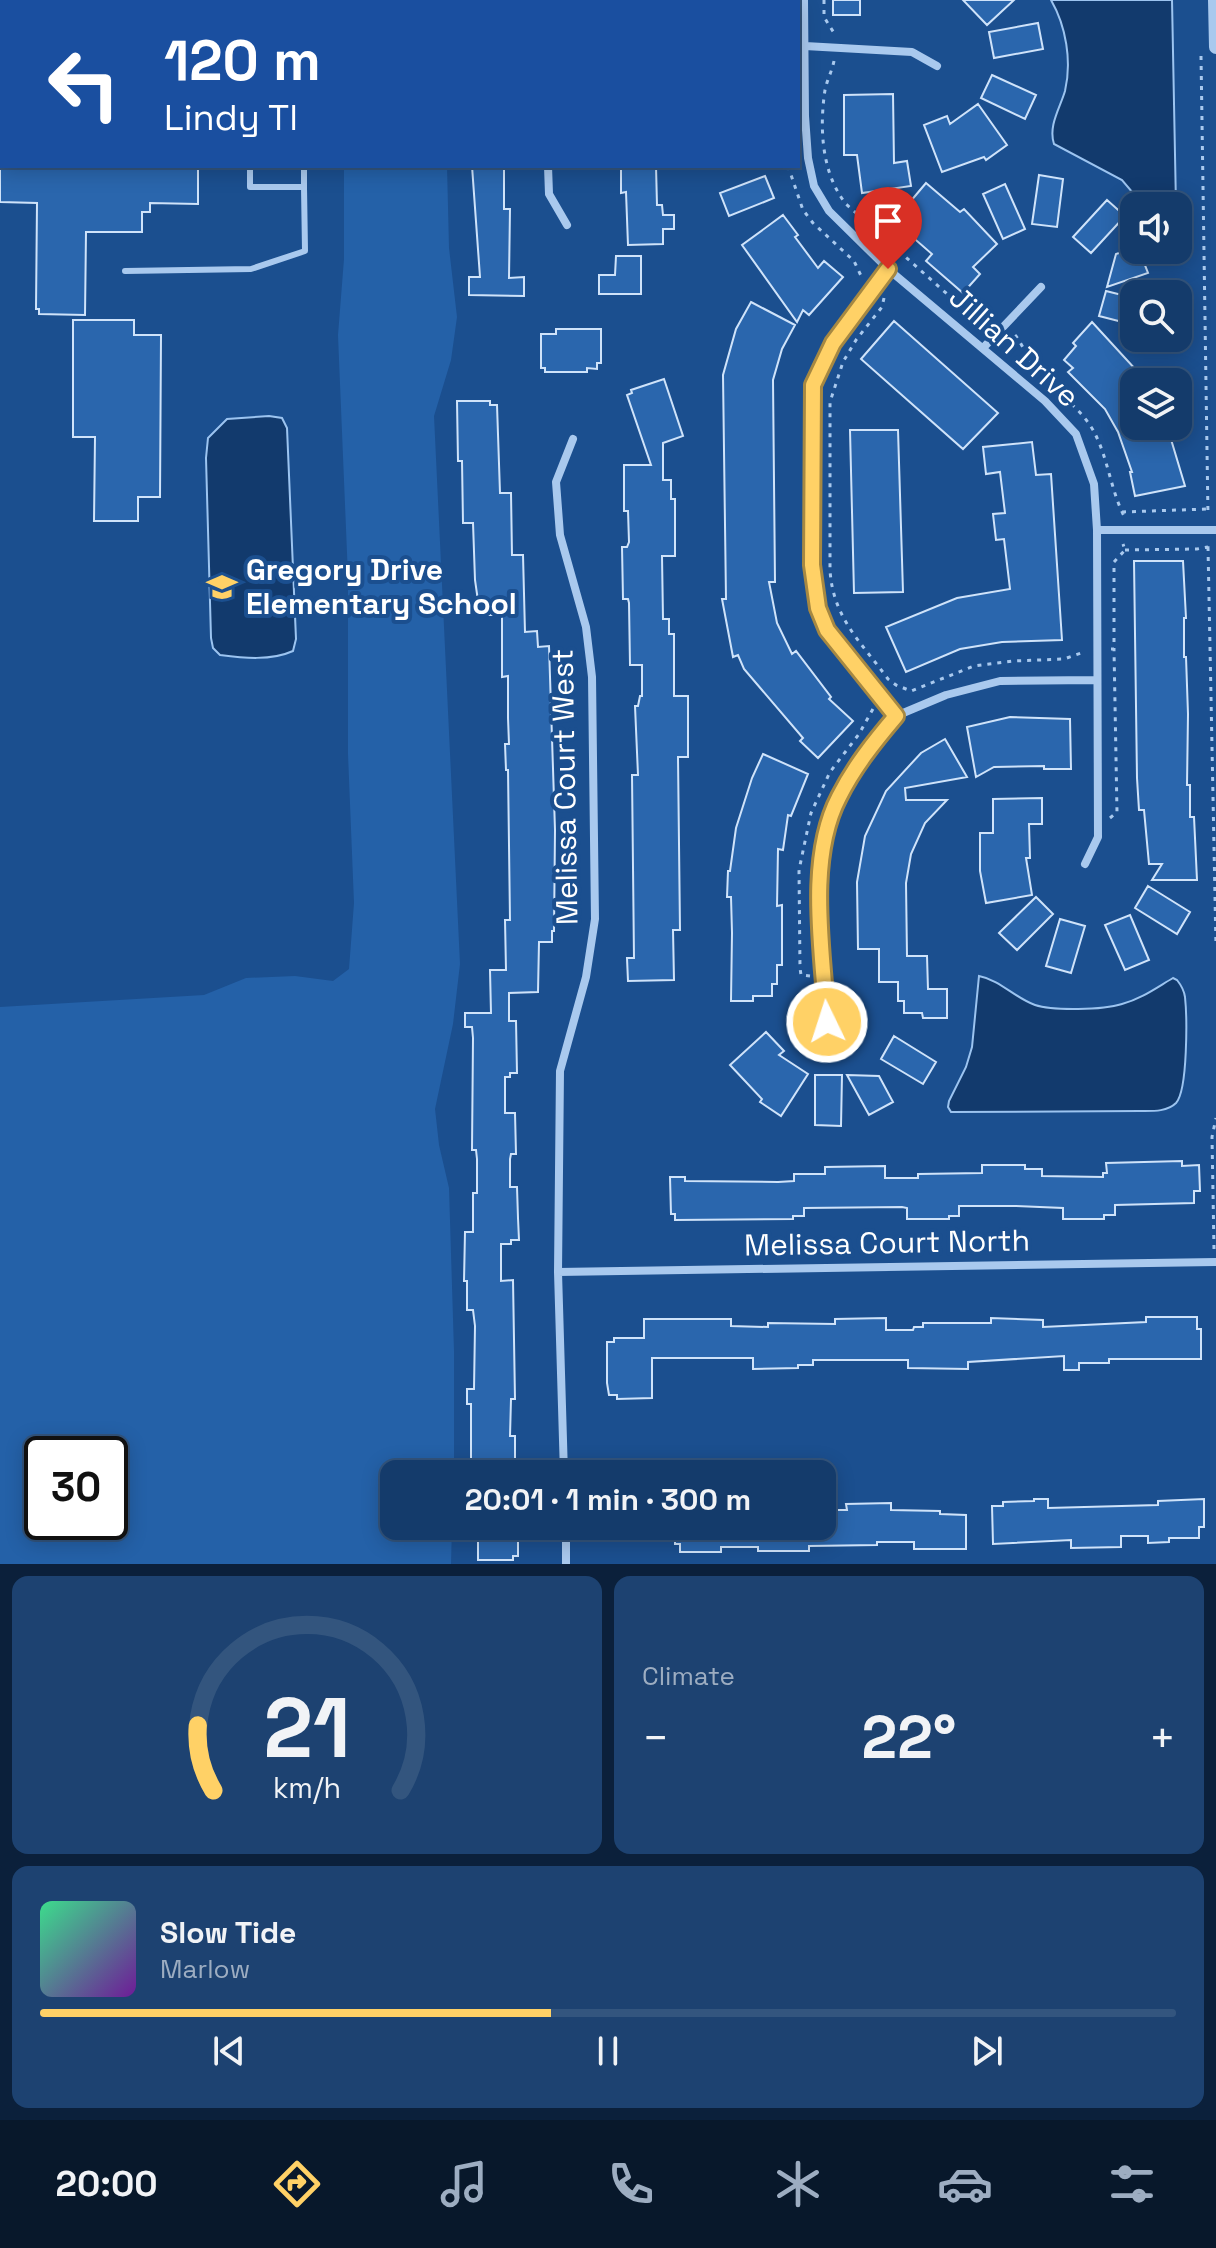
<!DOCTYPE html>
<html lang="en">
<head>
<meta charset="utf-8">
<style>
  :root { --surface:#143b6b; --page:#1d4271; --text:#f1f3f6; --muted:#9dadc1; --line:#33557e; --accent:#ffd166 }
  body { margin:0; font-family:"Space Grotesk",sans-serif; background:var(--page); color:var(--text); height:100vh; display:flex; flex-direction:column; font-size:30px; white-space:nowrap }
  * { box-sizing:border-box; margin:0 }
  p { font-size:26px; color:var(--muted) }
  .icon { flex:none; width:44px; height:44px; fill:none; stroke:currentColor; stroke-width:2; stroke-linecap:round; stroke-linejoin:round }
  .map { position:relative; height:1564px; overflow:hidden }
  .sheet { display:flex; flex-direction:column; gap:12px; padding:12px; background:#0b203b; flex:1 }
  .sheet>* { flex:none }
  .top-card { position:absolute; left:0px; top:0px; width:800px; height:168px; box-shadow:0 4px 20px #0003,0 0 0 2px var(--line); background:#1a4fa0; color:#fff; overflow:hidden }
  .controls { position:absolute; left:1120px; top:192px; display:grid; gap:16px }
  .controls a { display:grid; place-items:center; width:72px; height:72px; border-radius:16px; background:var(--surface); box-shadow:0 4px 20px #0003,0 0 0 2px var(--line); font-size:40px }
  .speed { position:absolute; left:24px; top:1436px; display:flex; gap:16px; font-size:40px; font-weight:700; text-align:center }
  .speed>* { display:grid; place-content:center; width:104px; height:104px; border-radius:50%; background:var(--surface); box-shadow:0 4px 20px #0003,0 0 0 2px var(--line); line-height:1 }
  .speed .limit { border:4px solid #111; border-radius:12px; background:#fff; color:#111 }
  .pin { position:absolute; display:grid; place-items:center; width:68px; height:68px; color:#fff; margin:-82px -34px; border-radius:50% 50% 50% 0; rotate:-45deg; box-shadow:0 0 8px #0007 }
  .pin .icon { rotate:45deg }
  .me { position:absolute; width:88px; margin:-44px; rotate:356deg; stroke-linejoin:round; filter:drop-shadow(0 0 6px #0008) }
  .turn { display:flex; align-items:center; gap:28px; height:168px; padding:0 32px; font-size:36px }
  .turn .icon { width:104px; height:104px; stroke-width:2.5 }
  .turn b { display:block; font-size:56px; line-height:68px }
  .big { font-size:60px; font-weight:600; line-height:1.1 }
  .sheet .card { flex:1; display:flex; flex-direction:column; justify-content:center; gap:12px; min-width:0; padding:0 28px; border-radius:16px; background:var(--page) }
  .sheet .dial { align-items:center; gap:0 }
  .dial svg { height:208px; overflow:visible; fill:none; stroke:var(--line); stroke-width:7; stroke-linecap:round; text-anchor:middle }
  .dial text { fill:var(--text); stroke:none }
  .song { display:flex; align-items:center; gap:24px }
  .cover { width:96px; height:96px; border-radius:12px; background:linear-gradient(135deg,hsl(150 70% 55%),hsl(280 70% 35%)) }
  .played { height:8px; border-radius:4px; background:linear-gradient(90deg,var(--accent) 45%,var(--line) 45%) }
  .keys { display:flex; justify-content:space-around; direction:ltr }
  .heat { display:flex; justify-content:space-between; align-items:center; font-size:44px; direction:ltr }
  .sheet .tiles { flex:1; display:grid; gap:12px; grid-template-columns:1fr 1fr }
  .card:last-child { grid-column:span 2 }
  .trip { position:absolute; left:380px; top:1460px; width:456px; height:80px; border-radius:16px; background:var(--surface); box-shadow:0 4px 20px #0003,0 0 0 2px var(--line); font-weight:600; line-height:80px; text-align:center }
  .tabs { display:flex; height:128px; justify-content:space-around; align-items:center; background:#08182b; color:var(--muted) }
  .tabs .icon { width:56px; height:56px }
  .tabs .current { color:var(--accent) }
  .tabs b { font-size:36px; color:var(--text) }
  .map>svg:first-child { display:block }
</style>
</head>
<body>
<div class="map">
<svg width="1216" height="1564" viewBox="0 0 1216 1564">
  <rect width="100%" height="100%" fill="#1b4f8f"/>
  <path fill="#2461a8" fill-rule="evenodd" d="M 344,166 L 447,166 L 449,248 L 457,317 L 451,360 L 434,416 L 460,964 L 453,1024 L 435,1109 L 439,1145 L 449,1188 L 454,1351 L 454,1474 L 394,1474 L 394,1526 L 452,1526 L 451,1564 L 0,1564 L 0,1007 L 204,995 L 246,978 L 295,976 L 333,981 L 349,969 L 354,903 L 348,754 L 348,577 L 338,335 L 344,259 ZM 42,1454 L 110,1454 L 110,1522 L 42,1522 Z"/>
  <path fill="#123a6d" stroke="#9cc4f0" stroke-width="2" d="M 1051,0 L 1172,0 L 1176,206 L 1144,206 L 1122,180 L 1054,144 C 1048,126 1060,108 1065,91 C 1072,61 1066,26 1051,0 Z
    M 269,416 L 282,418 L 287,428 L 296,639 L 293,651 C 271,661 243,658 220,655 L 213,648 L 211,638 L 206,458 L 208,438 L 227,419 Z
    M 979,976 C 1000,980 1015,998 1035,1005 C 1053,1011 1103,1010 1122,1004 C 1141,999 1156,988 1173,978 L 1177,980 C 1181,985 1184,990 1185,997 C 1187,1016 1188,1090 1176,1103 C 1167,1112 1152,1111 1140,1111 L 951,1112 L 948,1107 L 949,1101 L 966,1067 L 972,1047 Z"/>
  <path fill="#2a66ad" stroke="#cfe3fa" stroke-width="2" d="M 833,0 L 860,0 L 860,15 L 833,15 Z
    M 963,0 L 1014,0 L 987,25 Z
    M 1038,23 L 1043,49 L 994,58 L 989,32 Z
    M 992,75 L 1036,95 L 1025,119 L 981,98 Z
    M 893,94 L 894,163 L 907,161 L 911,186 L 862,193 L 857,155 L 844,155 L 844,95 Z
    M 978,104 L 1007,145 L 986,160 L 984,157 L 942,172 L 924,125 L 947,116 L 950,124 Z
    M 0,166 L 198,166 L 198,204 L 150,203 L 150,212 L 142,212 L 142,232 L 86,232 L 85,315 L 39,314 L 39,309 L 36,309 L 37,203 L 0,202 Z
    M 472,166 L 504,166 L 504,209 L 510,209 L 509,278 L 524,277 L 524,296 L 469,295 L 469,277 L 480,277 Z
    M 621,166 L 656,166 L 657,205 L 662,205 L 663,215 L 674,215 L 674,229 L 663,229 L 663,244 L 628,245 L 626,192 L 621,193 Z
    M 1039,175 L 1063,179 L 1057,227 L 1032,224 Z
    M 765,176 L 774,198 L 729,216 L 720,193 Z
    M 926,183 L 960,212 L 964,209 L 997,244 L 973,267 L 980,274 L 963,293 L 926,261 L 932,254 L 894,221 Z
    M 1005,184 L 1025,229 L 1003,239 L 983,194 Z
    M 1107,200 L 1125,216 L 1091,253 L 1073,237 Z
    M 783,215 L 798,235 L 795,237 L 818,268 L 824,261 L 843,277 L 809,315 L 803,310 L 797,322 L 742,245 Z
    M 1128,250 L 1139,250 L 1148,273 L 1107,287 L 1116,254 Z
    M 616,256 L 641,256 L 641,294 L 599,294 L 599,275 L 615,275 Z
    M 1106,291 L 1134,298 L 1134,325 L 1099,316 Z
    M 751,302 L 795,325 L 782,349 L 773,380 L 775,582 L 769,582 L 777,623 L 792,654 L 796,651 L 831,697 L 829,699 L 853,721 L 818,758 L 800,741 L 803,738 L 744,669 L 738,655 L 733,657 L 722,599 L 726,599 L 723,375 L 736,329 Z
    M 73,320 L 134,320 L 134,335 L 161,335 L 160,497 L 138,497 L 138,521 L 94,521 L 95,437 L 73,437 Z
    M 894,321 L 998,413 L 963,449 L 861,359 Z
    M 1092,322 L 1137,371 L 1134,374 L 1134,435 L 1167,426 L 1185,486 L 1135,496 L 1130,472 L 1132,472 L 1118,432 L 1105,409 L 1068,372 L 1073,368 L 1064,360 L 1076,346 L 1073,343 Z
    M 556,329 L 601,329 L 601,363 L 597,363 L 597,369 L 587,368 L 587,372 L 545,372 L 545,368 L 541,368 L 541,334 L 556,334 Z
    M 664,379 L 683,436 L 663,443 L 663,480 L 671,480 L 671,499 L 675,499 L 675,556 L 662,556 L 663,619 L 669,619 L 669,634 L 674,634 L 674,696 L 688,696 L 688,757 L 678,757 L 680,930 L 673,930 L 674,980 L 628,981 L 627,958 L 634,958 L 632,775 L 638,775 L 635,706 L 638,706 L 640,696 L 642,696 L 642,665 L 630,665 L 629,603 L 628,599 L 623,599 L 622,547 L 627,547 L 629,542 L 628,511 L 624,511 L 624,465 L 651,465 L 627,395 L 632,393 L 631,390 Z
    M 457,401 L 490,401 L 490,405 L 497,405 L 500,493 L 511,493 L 512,555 L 523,555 L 525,632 L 537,631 L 538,647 L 549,646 L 555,830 L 554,931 L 552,931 L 552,942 L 539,942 L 538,992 L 509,993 L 509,1021 L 516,1021 L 517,1073 L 510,1073 L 510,1077 L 505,1077 L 505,1113 L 515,1113 L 516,1154 L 511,1154 L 510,1159 L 510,1187 L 517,1187 L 518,1218 L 519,1240 L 511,1240 L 511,1244 L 501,1244 L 501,1281 L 513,1280 L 515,1399 L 511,1399 L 510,1436 L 515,1436 L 515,1474 L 476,1474 L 476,1466 L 471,1466 L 471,1404 L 467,1404 L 467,1389 L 474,1389 L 475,1326 L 473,1310 L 467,1310 L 467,1281 L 464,1281 L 465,1232 L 473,1232 L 473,1193 L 477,1193 L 477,1159 L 476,1150 L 472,1150 L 473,1038 L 472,1027 L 465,1027 L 465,1013 L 491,1013 L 490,970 L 506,970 L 505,920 L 510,920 L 508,770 L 506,770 L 505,744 L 509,744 L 508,718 L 508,676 L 502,677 L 502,615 L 480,615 L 475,580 L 473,523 L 463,523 L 462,461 L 458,461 Z
    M 850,430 L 898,430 L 903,592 L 854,593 Z
    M 1032,442 L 1036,475 L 1051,474 L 1062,640 L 1002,642 L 960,649 L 906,672 L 886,627 L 957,598 L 1010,589 L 1004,539 L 996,540 L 993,514 L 1005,513 L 1000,472 L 986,474 L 983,447 Z
    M 1134,561 L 1183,561 L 1186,618 L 1184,618 L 1184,657 L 1186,657 L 1188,714 L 1187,785 L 1190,785 L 1190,817 L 1194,817 L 1197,880 L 1152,880 L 1162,864 L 1149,864 L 1144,810 L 1139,810 L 1137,778 Z
    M 1010,717 L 1070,719 L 1071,769 L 1044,769 L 1044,766 L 994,767 L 976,777 L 967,727 Z
    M 945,739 L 967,777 L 905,788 L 906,800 L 947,800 L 925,823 L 911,854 L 906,883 L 907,956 L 927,956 L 928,989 L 947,989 L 947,1018 L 923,1018 L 922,1013 L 904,1013 L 904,1001 L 898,1001 L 898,982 L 879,982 L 879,949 L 858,949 L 857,882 L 865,836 L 886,791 L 921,753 Z
    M 763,754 L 808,774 L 791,816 L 788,815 L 783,850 L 778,849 L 777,906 L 782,905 L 782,965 L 777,965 L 777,984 L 772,984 L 772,996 L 753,996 L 753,1001 L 731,1001 L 732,933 L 731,897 L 727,897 L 728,871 L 730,871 L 736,828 L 752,778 Z
    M 1042,798 L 1042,824 L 1029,824 L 1030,858 L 1026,858 L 1032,895 L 986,903 L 980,871 L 980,833 L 993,833 L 993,799 Z
    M 1148,886 L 1190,912 L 1177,934 L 1135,908 Z
    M 1036,897 L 1053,914 L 1017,950 L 999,933 Z
    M 1130,915 L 1149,960 L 1125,970 L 1105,925 Z
    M 1060,919 L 1085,926 L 1071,973 L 1046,966 Z
    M 766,1032 L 784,1051 L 779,1055 L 808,1074 L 781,1116 L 760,1102 L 762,1099 L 730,1065 Z
    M 894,1036 L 936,1062 L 923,1084 L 881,1059 Z
    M 815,1075 L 842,1075 L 841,1126 L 815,1125 Z
    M 847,1075 L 879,1076 L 893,1102 L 869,1115 Z
    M 1182,1161 L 1182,1166 L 1199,1165 L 1200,1191 L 1194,1191 L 1194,1203 L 1115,1205 L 1115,1215 L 1104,1215 L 1104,1219 L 1063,1219 L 1063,1208 L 1016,1206 L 959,1206 L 959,1216 L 949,1216 L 949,1219 L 907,1219 L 907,1208 L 902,1207 L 804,1208 L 804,1216 L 793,1216 L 793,1219 L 675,1220 L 675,1214 L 671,1214 L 670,1177 L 685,1177 L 685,1181 L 778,1182 L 794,1181 L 794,1174 L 825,1174 L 825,1167 L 885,1166 L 885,1178 L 918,1178 L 918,1174 L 982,1173 L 982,1165 L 1025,1165 L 1025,1169 L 1042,1169 L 1042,1176 L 1103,1177 L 1103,1173 L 1107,1173 L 1106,1163 Z
    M 1146,1317 L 1197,1317 L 1197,1329 L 1201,1329 L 1201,1359 L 1109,1359 L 1109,1363 L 1079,1363 L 1079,1370 L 1064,1370 L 1064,1356 L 968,1362 L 968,1369 L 908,1368 L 908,1360 L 813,1360 L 813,1365 L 798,1365 L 798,1368 L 753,1369 L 753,1358 L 652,1358 L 652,1398 L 617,1399 L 617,1395 L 609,1395 L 607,1383 L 607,1342 L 614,1342 L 614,1338 L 644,1338 L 644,1319 L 731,1319 L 731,1326 L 768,1327 L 768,1323 L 835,1324 L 835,1319 L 886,1318 L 886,1330 L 913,1330 L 914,1327 L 923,1327 L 923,1323 L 991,1323 L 991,1318 L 1043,1320 L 1043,1327 L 1146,1322 Z
    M 1034,1499 L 1048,1499 L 1048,1508 L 1158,1505 L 1158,1501 L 1204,1499 L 1204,1527 L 1199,1527 L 1199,1538 L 1169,1538 L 1169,1542 L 1148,1543 L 1148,1536 L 1121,1536 L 1121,1547 L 1071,1548 L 1071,1540 L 993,1544 L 992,1506 L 1003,1506 L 1003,1502 L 1034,1501 Z
    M 891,1503 L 891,1510 L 940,1511 L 940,1514 L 966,1515 L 966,1549 L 914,1549 L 914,1542 L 877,1542 L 877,1545 L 809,1546 L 809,1551 L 758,1551 L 758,1547 L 721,1547 L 721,1552 L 680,1552 L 680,1544 L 675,1544 L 675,1526 L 831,1526 L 831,1510 L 847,1510 L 846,1504 Z
    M 478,1526 L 513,1526 L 513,1533 L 518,1533 L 518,1556 L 513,1556 L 513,1560 L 478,1560 Z"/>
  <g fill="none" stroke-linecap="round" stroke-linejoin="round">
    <path stroke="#a9c9ee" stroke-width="3" stroke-dasharray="4 6" stroke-linecap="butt" d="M 784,0 L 784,2
      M 824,0 L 824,17 L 834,33
      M 1201,56 L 1208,516
      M 834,61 C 832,71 827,80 825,90 C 819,129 822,174 846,204 L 955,301 C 967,311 982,309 994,317
      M 788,166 L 803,210 L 813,223 L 854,261 L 863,280
      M 884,298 L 882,307 L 856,340 L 843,362 L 830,402 L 830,570 C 833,618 861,642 888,679 L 896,685 L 911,691 L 974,666 L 1013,661 L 1064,659 L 1084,652
      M 1015,335 C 1024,346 1028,361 1038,372 C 1055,392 1079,406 1093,430 C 1108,457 1110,488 1124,516
      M 1122,512 L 1208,509
      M 1208,547 L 1216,947
      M 1125,550 L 1197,549 L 1208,547 L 1208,544
      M 1111,649 L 1114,649 L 1114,562 L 1125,550 L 1123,544
      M 1110,818 L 1117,812 L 1114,649
      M 810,976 L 801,975 L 800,968 L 799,870 L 811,813 L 830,772 L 859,734 L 874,707
      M 1214,1249 L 1212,1137 L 1216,1118"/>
    <path stroke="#a9c9ee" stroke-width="6" d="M 153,0 L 154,2
      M 202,2 L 204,0
      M 251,2 L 251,0
      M 306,2 L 306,0
      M 250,166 L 250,187 L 304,187 L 304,166
      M 125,271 L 251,269 L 305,251 L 304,187"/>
    <path stroke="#a9c9ee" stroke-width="8" d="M 546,0 L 546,2
      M 804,0 L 805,116 L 808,158 L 814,186 L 829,211 L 888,269 L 1045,401 L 1076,434 L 1094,484 L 1097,530 L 1098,837 L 1085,864
      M 73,2 L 76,0
      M 0,15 L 2,16
      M 805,46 L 912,52 L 937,66
      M 548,166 L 549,194 L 567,225
      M 888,269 L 833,343 L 813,385 L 812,565 L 818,608 L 827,630 L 896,716
      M 984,347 L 1041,287
      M 1097,530 L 1216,530
      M 827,1022 L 818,873 L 824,837 L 837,799 L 861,758 L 896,716 L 946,695 L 1000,681 L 1095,680
      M 558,1272 L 1216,1262
      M 564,1474 L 558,1272 L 560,1071 L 586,977 L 595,919 L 592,677 L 586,627 L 560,535 L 556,482 L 573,439
      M 566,1526 L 566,1564"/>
    <path stroke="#a9c9ee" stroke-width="14" d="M 1215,0 L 1216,47"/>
  </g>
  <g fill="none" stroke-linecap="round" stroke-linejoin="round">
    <g stroke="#a68842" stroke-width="20">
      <path id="route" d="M 827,1022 C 823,953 806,860 839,797 C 854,767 874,742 896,716 L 827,630 L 818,608 L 812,565 L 813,385 L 833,343 L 888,269"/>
    </g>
    <use href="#route" stroke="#ffd166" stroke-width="14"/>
  </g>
  <defs>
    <g id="school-bare" transform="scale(2.4)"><path d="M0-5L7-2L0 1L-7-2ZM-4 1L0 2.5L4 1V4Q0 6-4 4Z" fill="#ffd166" stroke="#1b4f8f" stroke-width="2.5" paint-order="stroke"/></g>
  </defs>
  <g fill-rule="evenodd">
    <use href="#school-bare" x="222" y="587"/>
  </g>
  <g text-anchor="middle" stroke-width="8" stroke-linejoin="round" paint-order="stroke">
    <g font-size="30" fill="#fff" stroke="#1b4f8f">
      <text transform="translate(1014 347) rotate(42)" y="10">Jillian Drive</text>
      <text transform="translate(565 787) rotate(-91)" y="10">Melissa Court West</text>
      <text transform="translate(887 1243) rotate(-1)" y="10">Melissa Court North</text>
    </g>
    <g font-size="30" font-weight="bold" fill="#fff" stroke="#1b4f8f" text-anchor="start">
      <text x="246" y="580">Gregory Drive<tspan x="246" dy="34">Elementary School</tspan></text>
    </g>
  </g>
</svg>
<div class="controls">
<a><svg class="icon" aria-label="sound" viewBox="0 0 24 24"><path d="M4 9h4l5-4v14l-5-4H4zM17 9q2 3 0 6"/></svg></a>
<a><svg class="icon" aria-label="search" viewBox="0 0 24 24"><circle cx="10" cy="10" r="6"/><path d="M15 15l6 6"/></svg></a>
<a><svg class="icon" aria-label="layers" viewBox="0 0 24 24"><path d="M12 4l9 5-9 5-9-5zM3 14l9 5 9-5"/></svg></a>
</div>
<div class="speed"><div class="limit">30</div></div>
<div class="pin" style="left:888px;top:269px;background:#d93025"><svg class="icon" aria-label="arrive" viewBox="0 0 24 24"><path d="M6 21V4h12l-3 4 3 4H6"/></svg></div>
<svg class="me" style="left:827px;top:1022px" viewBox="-20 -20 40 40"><circle r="17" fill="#ffd166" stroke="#fff" stroke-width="3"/><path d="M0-11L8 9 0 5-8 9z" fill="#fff"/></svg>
<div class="trip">20:01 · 1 min · 300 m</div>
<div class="top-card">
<div class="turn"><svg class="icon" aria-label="left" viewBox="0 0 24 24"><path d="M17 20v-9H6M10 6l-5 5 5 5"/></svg><div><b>120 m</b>Lindy Tl</div></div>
</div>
</div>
<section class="sheet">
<div class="tiles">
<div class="card dial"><svg viewBox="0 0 100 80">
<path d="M14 69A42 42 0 1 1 86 69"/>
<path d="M14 69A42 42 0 0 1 8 44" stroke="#ffd166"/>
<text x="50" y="56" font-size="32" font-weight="700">21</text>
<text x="50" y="72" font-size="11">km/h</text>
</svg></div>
<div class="card"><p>Climate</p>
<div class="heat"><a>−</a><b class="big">22°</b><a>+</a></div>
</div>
<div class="card">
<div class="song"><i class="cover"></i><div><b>Slow Tide</b><p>Marlow</p></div></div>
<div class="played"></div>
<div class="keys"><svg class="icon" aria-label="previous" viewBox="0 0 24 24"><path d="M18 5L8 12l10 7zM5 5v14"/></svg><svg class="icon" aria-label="pause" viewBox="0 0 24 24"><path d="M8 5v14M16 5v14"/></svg><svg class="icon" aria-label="next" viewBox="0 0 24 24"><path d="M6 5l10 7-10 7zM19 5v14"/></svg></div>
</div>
</div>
</section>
<nav class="tabs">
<b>20:00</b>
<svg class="icon current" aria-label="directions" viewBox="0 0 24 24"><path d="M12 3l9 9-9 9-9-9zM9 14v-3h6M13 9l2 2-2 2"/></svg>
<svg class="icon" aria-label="music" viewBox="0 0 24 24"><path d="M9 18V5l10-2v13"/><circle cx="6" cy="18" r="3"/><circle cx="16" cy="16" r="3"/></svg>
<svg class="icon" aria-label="phone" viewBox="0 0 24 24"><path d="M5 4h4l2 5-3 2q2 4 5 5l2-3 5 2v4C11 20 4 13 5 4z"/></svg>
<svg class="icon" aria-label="climate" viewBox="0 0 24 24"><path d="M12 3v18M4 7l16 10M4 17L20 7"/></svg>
<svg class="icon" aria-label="car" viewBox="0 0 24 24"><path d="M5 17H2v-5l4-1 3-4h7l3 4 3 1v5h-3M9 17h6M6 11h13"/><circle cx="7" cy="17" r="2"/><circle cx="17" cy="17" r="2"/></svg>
<svg class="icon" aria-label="filters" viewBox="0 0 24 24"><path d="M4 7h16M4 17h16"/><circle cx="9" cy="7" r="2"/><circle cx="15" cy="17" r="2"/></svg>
</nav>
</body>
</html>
